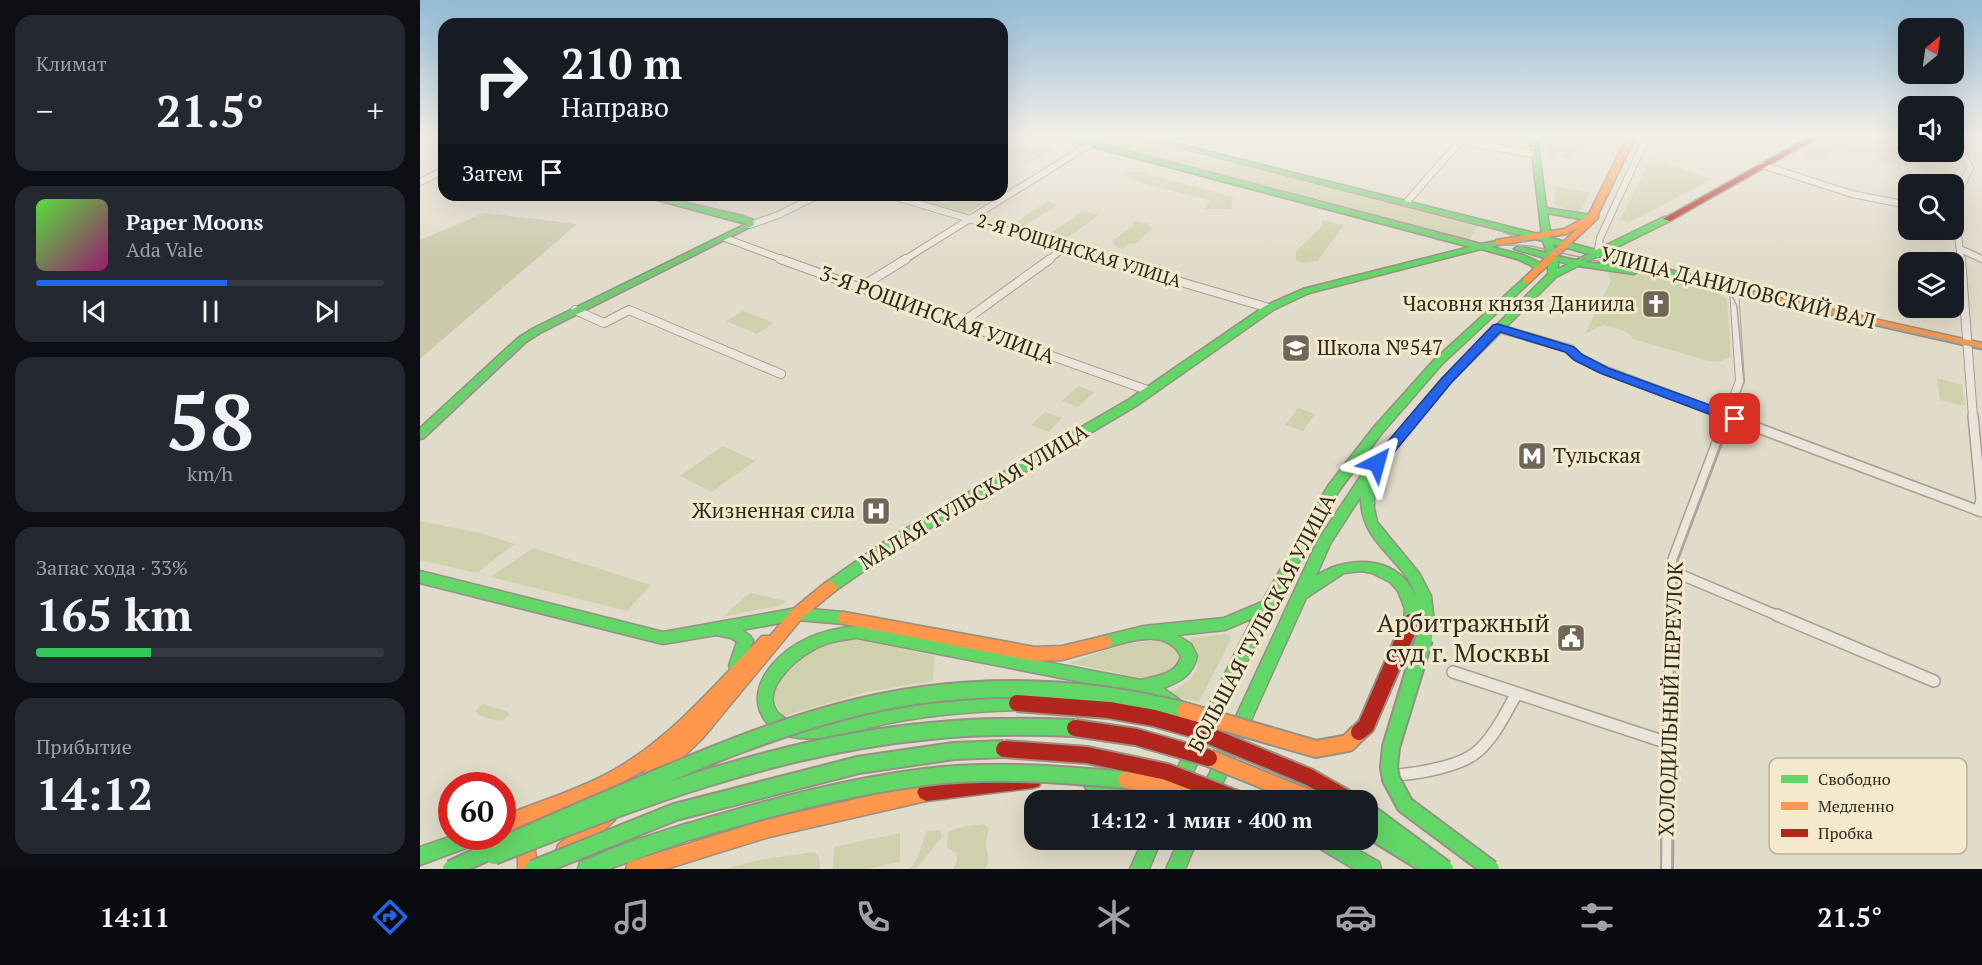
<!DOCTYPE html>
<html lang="ru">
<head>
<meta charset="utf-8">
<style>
  :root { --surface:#171b24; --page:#242831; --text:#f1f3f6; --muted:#9ea1a6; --line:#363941; --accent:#2563eb }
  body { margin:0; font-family:"PT Serif",serif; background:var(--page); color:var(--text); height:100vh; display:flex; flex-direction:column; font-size:22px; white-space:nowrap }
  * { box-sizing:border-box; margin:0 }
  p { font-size:20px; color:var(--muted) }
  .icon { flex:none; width:33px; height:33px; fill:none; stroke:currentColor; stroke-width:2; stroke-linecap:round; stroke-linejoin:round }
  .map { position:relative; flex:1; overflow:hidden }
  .sheet { display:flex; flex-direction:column; gap:15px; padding:15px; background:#0d0f14; width:420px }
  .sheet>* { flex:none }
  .hud { position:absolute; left:18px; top:18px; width:570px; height:183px; border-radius:18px; box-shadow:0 6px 24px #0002; background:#171b24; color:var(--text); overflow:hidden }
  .needle { width:39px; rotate:29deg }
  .controls { position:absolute; left:1478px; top:18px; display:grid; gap:12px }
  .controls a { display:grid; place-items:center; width:66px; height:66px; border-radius:12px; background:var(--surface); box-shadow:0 6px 24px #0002; font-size:30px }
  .speed { position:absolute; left:18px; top:772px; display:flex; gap:12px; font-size:30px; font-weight:700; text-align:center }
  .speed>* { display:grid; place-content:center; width:78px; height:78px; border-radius:50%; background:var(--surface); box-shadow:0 6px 24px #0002; line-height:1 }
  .speed .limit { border:9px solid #d22; background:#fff; color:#111 }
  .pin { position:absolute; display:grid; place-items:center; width:51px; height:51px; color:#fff; margin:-26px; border-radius:12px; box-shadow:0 3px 9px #0006 }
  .me { position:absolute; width:66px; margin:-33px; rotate:39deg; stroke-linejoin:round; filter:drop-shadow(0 0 4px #0008) }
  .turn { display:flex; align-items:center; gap:21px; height:126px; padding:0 24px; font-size:27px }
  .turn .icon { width:78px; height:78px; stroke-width:2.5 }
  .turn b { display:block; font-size:42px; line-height:51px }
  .then { display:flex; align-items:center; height:57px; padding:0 24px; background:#0003; gap:12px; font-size:22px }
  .big { font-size:45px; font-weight:800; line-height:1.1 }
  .sheet .card { flex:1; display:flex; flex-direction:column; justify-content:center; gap:9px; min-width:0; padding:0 21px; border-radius:18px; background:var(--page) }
  .sheet .dial { align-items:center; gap:0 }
  .dial b { font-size:78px; line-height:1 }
  .song { display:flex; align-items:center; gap:18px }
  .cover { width:72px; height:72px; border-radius:9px; background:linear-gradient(135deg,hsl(110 70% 55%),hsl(320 70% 35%)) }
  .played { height:6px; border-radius:3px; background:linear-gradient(90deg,var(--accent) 55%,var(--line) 55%) }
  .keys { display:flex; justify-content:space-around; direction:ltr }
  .heat { display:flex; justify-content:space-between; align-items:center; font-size:33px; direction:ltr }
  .charge { height:9px; border-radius:4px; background:linear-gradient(90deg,#34c759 33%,var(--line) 0) }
  .trip { position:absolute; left:604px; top:790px; width:354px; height:60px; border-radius:18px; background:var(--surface); box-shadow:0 6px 24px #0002; font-weight:800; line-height:60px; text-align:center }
  .tabs { display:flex; height:96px; justify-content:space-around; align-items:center; background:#090b0e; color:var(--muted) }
  .tabs .icon { width:42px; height:42px }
  .tabs .current { color:var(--accent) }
  .tabs b { font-size:27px; color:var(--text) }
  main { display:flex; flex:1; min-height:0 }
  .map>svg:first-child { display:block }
</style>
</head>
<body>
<main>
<section class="sheet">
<div class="card"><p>Климат</p>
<div class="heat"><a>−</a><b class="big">21.5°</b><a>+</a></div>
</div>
<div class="card">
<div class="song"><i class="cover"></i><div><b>Paper Moons</b><p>Ada Vale</p></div></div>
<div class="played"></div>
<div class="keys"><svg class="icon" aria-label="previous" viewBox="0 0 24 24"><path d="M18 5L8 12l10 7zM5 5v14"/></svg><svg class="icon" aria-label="pause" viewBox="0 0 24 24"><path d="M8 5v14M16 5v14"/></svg><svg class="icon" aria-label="next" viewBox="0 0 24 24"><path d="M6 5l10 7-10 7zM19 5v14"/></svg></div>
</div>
<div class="card dial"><b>58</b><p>km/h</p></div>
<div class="card"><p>Запас хода · 33%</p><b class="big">165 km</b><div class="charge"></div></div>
<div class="card"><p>Прибытие</p><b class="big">14:12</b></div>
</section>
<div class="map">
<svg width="1562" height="869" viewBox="0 0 1562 869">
  <rect width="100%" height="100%" fill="#e1dbc9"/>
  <path fill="#cfd1ac" d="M 656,136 L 703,136 L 1060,225 L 1048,240 Z
    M 1126,136 L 1151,136 L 1167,140 L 1162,149 L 1152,151 L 1155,152 L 1152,159 L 1141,157 L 1144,149 L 1139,156 L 1133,157 L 1134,160 L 1131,161 L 1128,158 Z
    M 1412,136 L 1488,136 L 1488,152 L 1533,152 L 1533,148 L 1541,163 L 1535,176 L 1479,165 L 1406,146 L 1416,150 L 1397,161 L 1379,155 Z
    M 613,142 L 634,150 L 606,164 L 601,163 L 615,156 L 582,148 L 594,150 L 600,146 L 605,148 Z
    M 1231,158 L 1292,179 L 1209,223 L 1200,220 Z
    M 706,172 L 720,172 L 813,197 L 811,209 L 784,209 L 791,201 L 710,180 Z
    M 1134,186 L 1170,193 L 1161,210 L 1157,211 L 1136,206 Z
    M 474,195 L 516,198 L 526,204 L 544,195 L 558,195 L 556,196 L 569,200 L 550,212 L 543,210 L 545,213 L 542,215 Z
    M 628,201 L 638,204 L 603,227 L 593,224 Z
    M 662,211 L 679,215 L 647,238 L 631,233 Z
    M 902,220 L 924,225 L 897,261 L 883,263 L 876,260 L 876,251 L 902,226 Z
    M 715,221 L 727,223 L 732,229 L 715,244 L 709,243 L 703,249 L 696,247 L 692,241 L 714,225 L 712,224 Z
    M 1179,267 C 1211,270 1282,280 1307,299 L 1311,357 L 1298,362 L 1285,360 L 1213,339 C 1208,329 1194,328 1183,325 L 1165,334 L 1191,281 L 1187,271 Z
    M 323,311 L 354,323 L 337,334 L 306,321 Z
    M 1517,378 L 1542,385 L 1545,406 L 1520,400 Z
    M 658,386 L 674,392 L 658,407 L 642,401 Z
    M 878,408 L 895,414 L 883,431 L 865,425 Z
    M 625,412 L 642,418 L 629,432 L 611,425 Z
    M 303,446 L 335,461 L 292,492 L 260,476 Z
    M 0,521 L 60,533 L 95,544 L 56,573 L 0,560 Z
    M 113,548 L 231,585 L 207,611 L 70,577 Z
    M 330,593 L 367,601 L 362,605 L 302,617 Z
    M 807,634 L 810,636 L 810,641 L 779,702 L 748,695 C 752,690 758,688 764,684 C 783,671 779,655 770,638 Z
    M 420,639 L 435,639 L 515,656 L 513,681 L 447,692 L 363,716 L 356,704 L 353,694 L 363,672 L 396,645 Z
    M 736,640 C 748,640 762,646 763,660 L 752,675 L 727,679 L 648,663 L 704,644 Z
    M 63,704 L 86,711 L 89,713 C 83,727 68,718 57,714 L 55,711 Z
    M 564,824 L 569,828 C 568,833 566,839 566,844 C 567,855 572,859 565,869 L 533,869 L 537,861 L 537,854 L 527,847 L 528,832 L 541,827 Z
    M 520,830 L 522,837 L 496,869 L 490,869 L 496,861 L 507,831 Z
    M 480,833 L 480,862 L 447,869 L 413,869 L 414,847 Z
    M 394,852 L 399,857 L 400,869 L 306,869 L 338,860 Z"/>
  <path fill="#cacaab" d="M 64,213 L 157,224 L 0,359 L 0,240 Z"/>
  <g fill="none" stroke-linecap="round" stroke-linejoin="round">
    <g stroke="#a6a093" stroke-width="8">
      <path id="street-far3" d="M 1016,136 L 1116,155
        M 1536,136 L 1550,168 L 1534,202 L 1541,260
        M 1342,165 L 1432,194 L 1488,205
        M 0,182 L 24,170
        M 469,195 L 688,260
        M 986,203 L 1041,140
        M 330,225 L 358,215 L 399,195
        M 305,238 L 364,260
        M 1540,249 L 1562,259
        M 1177,254 L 1180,238 L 1223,145 L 1231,136
        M 484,260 L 672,143
        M 628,260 L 646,247"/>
    </g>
    <g stroke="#a6a093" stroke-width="10">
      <path id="street-far2" d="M 360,259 L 730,391
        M 683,259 L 849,308
        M 1541,259 L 1553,417
        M 439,288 L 486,259
        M 155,310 L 184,323 L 209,310 L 361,374
        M 540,324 L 630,259
        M 1078,328 L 1150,349 L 1158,357 L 1184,370 L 1310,417
        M 1306,417 L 1320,381 L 1314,290"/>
    </g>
    <g stroke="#a6a093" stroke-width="12">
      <path id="street-far1" d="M 1306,416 L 1562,512
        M 1553,416 L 1561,499 L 1558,511
        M 1252,571 L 1361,617
        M 1250,617 L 1253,559 L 1307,416"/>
    </g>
    <g stroke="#a6a093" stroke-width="14">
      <path id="street" d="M 1357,615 L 1514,681
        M 1033,672 L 1248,743
        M 978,775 C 1000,773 1042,766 1058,751 C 1075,736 1086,712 1097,693
        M 1247,869 L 1250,615"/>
    </g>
    <g stroke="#968f83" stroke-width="3">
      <path id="fast" d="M 640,136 L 650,136 L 1061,244 L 1082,240 L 1082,244 L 1071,247 L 1103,255 L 1119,262 L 1123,270 L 1118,273 L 1115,272 L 1112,266 L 1097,259 L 1061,249 L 889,293 L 853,310 L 716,406 L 478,547 L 415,591 L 410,593 L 405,591 L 403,587 L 405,583 L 468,539 L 708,400 L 845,306 L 883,289 L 1050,247 L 640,138 Z
        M 715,136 L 726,136 L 1122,235 L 1110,136 L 1117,136 L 1126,208 L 1171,215 L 1175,218 L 1171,221 L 1127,213 L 1131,238 L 1176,250 L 1244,217 L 1250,217 L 1250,221 L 1185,253 L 1359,298 L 1361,300 L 1356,303 L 1301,290 L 1178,256 L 1166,262 L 1214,268 L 1219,271 L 1214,274 L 1158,266 L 1136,277 L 1030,383 L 954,475 L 954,508 L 957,522 L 999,573 L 1011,596 L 1014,622 L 1009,643 L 1004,645 L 999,643 C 995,636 999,627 999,619 L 996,626 L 991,628 L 986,626 L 984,622 L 985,609 L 978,591 L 970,582 L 952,573 L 941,571 L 924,573 L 886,598 L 795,800 L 783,800 L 780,794 L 897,542 L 944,471 L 1022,379 L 1128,274 L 1128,259 L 1094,249 L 1099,246 L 1127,253 L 1123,241 ZM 1133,244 L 1169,254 L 1156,260 L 1137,256 ZM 1138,261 L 1148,264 L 1138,269 ZM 941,496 C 939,546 989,560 997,601 C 984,556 929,553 896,576 L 910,544 Z
        M 219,195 L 233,195 L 322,216 L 333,220 L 334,225 L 120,333 L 106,342 L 4,438 L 0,439 L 0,428 L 98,338 L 112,329 L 326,224 Z
        M 1106,278 L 1111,281 L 1109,283 L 1022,364 L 962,433 L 918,492 L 853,608 L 759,801 L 741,801 L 833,618 L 805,630 L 757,635 L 771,644 L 777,656 C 773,675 760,682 743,688 L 760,700 L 762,705 L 760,710 L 754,712 L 729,696 L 718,693 L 437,638 C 422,640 406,642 393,650 C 375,660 338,691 359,714 C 364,718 369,722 375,722 C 410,727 445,713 479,707 C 518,699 557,697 597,696 L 603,698 L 605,703 L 603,708 L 597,710 C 566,711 536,713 506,717 C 492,719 478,721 465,724 C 430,732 359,758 340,711 C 334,695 341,678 352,665 C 374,639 405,629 437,626 L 721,680 C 735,676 757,675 761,656 C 745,627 709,642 684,648 L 679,647 L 676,642 L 679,637 L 724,626 L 804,618 L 842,602 L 908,486 L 954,427 L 1014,360 L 1103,279 Z
        M 0,571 L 243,632 L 377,608 L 424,612 L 429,614 L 431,618 L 429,622 L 424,624 L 377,620 L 322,630 L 330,636 L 333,640 L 323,671 L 317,673 L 311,671 L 309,666 L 317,642 L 311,638 L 296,635 L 243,644 L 0,583 Z
        M 672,775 C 688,777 711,785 718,801 L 694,801 L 683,793 L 666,789 L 663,783 L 666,777 Z
        M 268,823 L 274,826 L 277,832 L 274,838 L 189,869 L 158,869 L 160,862 L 209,842 Z
        M 32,836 L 63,837 L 60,843 L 0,865 L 0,847 Z
        M 723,840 L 741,840 L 729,869 L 710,869 Z
        M 759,840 L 777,840 L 765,869 L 746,869 Z
        M 895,840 L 921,840 L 959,862 L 961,869 L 934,869 L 897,847 Z"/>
    </g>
    <g stroke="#968f83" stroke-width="3">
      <path id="slow" d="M 1208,136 L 1216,136 L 1178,214 L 1178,218 L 1109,283 L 1103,283 L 1103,279 L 1158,228 L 1146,234 L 1079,245 L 1076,244 L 1076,240 L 1144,229 L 1168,216 Z
        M 1356,297 L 1562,343 L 1562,349 L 1353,302 L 1353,298 Z
        M 410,581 L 415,583 L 417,587 L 415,591 L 382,618 L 282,739 L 236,783 L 230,785 L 224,783 L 221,777 L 226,769 L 180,795 L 82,834 L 82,816 C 124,800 167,787 204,764 C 258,730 298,681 342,636 L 350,636 L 372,610 L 405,583 Z
        M 424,612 L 615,647 L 642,646 L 684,636 L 689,637 L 692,642 L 689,647 L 642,660 L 615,661 L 424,624 L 419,622 L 417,618 L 419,614 Z
        M 506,783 L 512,786 L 515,792 L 512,798 L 506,801 L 349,837 L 246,869 L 206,869 L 208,862 L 215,860 L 349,819 Z
        M 188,806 L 194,809 L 197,815 L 194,821 L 152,859 L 145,861 L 138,859 L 136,852 L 138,845 L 182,809 Z
        M 98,832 C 115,839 117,853 116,869 L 98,869 L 98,857 L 89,841 L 91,834 Z"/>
    </g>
    <g stroke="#968f83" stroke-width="3">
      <path id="jam" d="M 1391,136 L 1400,136 L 1250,221 L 1243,219 Z
        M 613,772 L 619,774 L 622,780 L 619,786 L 613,788 L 506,801 L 500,798 L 497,792 L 500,786 L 506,783 Z"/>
    </g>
    <use href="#street-far3" stroke="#eae5db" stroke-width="6"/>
    <use href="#street-far2" stroke="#eae5db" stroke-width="8"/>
    <use href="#street-far1" stroke="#eae5db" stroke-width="9"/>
    <use href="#street" stroke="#eae5db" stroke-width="11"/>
    <use href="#fast" fill="#63d668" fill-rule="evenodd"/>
    <use href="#slow" fill="#ff974d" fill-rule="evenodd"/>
    <use href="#jam" fill="#b3261e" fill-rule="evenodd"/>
    <path stroke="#a9a59b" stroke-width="1.5" d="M 652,136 L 1059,244 L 1111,246 L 1562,348
      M 713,136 L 1077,229 L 1106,242
      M 0,437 L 104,341 L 118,331 L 322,230 L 331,222 L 328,218 L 318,214 L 229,195
      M 1245,617 L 1245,610
      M 1254,617 L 1257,560 L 1324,382 L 1317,306 L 1313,298 L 1303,290"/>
    <path stroke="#a9a59b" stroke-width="2" d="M 1241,869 L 1245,615
      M 1252,869 L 1254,615"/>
    <g stroke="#968f83" stroke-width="20" stroke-linecap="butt">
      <path id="fast-bridge" d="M 1004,639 L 971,747 L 969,767 L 971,779 L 985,805 L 1071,869
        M 948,812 L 1025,869
        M 948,829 L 1013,869
        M 268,832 C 346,809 424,787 505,777 C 572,769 639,774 706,780
        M 74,856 C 213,800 359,745 510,731 C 558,726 606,726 655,728
        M 31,869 C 91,840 153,814 214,788 C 281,759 348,731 419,712 C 532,681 652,682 765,711
        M 113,869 L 255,812 L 438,765 L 534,751 L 584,749"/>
    </g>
    <g stroke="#968f83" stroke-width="20" stroke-linecap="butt">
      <path id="slow-bridge" d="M 765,711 L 896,749 L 928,743 L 939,732
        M 789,758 L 895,801
        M 706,780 L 789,795"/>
    </g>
    <g stroke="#968f83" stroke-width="20" stroke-linecap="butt">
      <path id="jam-bridge" d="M 597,703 L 689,710 L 734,718 L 773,729 L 889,777 L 931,801
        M 655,728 L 716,737 L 789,758
        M 939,732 L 946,726 L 991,622
        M 584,749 L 667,755 L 747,772 L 822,801"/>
    </g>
    <use href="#fast-bridge" stroke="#63d668" stroke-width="16"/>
    <use href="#slow-bridge" stroke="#ff974d" stroke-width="16"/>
    <use href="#jam-bridge" stroke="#b3261e" stroke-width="16"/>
  </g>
  <linearGradient id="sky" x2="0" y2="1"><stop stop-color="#93bbd6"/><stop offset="0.53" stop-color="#f2efe7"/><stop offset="1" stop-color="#f2efe7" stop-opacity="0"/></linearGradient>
  <rect width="1562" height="257" fill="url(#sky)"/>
  <path fill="#2563eb" stroke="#184099" stroke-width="1.5" d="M 1078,324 L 1154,347 L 1163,355 L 1188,368 L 1320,416 L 1322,419 L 1320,422 L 1310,422 L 1180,373 L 1154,360 L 1145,352 L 1080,332 L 1031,383 L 962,467 L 952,467 L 950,463 L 952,460 L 1022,378 L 1073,325 Z"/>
  <defs>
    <g id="church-square" transform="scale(1.5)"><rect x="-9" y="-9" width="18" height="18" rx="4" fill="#706759" stroke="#f3eace"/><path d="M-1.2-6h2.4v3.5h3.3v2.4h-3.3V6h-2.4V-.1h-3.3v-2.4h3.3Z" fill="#fff"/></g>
    <g id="school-square" transform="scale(1.5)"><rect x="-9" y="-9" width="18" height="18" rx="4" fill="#706759" stroke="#f3eace"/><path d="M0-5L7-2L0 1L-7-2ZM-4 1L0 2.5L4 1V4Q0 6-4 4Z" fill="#fff"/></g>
    <g id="metro-square" transform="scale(1.5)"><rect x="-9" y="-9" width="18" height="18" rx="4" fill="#706759" stroke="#f3eace"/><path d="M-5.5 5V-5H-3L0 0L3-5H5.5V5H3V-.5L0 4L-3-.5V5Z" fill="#fff"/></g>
    <g id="hospital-square" transform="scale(1.5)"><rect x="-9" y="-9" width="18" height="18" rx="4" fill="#706759" stroke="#f3eace"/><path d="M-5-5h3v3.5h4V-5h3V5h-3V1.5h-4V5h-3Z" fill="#fff"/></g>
    <g id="civic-square" transform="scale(1.5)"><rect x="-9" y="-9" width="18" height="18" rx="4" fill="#706759" stroke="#f3eace"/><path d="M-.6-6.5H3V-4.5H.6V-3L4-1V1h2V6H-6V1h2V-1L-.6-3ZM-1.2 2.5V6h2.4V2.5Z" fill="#fff"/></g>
  </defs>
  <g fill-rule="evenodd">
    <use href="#church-square" x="1236" y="304"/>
    <use href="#school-square" x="876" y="348"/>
    <use href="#metro-square" x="1112" y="456"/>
    <use href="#hospital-square" x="456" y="511"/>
    <use href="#civic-square" x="1151" y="638"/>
  </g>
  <g text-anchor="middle" stroke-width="6" stroke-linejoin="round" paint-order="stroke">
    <g font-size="18" fill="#33281c" stroke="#f3eace">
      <text transform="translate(659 251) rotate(17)" y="6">2-Я РОЩИНСКАЯ УЛИЦА</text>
    </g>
    <g font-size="21" fill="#33281c" stroke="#f3eace">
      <text transform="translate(1318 288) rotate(14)" y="7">УЛИЦА ДАНИЛОВСКИЙ ВАЛ</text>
      <text transform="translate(517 315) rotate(20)" y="7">3-Я РОЩИНСКАЯ УЛИЦА</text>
      <text transform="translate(554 497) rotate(-31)" y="7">МАЛАЯ ТУЛЬСКАЯ УЛИЦА</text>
      <text transform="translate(842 623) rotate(-62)" y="7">БОЛЬШАЯ ТУЛЬСКАЯ УЛИЦА</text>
      <text transform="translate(1251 699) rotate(-88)" y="7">ХОЛОДИЛЬНЫЙ ПЕРЕУЛОК</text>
    </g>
    <g font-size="21" fill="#33281c" stroke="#f3eace" text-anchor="end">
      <text x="1215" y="311">Часовня князя Даниила</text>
      <text x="897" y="355" text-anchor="start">Школа №547</text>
      <text x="1133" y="463" text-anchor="start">Тульская</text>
      <text x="435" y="518">Жизненная сила</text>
    </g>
    <g font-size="26" fill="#33281c" stroke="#f3eace" text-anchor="end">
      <text x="1130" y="632">Арбитражный<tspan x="1130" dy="30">суд г. Москвы</tspan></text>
    </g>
  </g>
  <rect x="1349" y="758" width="198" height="96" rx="9" fill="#f3eace" stroke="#b9b099" stroke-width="1.5"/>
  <rect x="1361" y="775" width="27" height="8" fill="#63d668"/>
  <rect x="1361" y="802" width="27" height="8" fill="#ff974d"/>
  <rect x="1361" y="829" width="27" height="8" fill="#b3261e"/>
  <g font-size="16" fill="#33281c">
    <text x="1398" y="785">Свободно</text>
    <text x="1398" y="812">Медленно</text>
    <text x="1398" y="839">Пробка</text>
  </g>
</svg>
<div class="controls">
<a><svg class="needle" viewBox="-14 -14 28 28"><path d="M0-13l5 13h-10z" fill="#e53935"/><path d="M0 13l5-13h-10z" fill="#9ea1a6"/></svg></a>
<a><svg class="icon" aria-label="sound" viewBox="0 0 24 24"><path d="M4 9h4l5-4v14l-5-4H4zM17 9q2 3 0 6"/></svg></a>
<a><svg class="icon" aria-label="search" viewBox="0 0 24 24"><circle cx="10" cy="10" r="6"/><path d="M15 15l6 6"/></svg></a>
<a><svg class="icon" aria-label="layers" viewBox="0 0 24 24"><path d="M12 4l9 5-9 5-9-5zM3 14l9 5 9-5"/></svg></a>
</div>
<div class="speed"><div class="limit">60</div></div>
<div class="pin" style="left:1315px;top:419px;background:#d93025"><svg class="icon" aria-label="arrive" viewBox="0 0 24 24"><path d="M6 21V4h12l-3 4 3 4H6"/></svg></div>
<svg class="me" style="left:957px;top:463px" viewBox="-20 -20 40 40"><path d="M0-17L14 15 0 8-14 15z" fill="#2563eb" stroke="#fff" stroke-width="4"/></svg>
<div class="trip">14:12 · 1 мин · 400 m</div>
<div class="hud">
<div class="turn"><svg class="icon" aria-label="right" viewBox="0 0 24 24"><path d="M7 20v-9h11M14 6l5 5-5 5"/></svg><div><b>210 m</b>Направо</div></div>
<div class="then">Затем<svg class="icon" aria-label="arrive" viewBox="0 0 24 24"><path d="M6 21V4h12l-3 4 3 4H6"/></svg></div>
</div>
</div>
</main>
<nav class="tabs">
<b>14:11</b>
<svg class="icon current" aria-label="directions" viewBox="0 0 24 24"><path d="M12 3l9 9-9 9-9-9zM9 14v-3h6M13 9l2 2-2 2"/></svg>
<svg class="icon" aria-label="music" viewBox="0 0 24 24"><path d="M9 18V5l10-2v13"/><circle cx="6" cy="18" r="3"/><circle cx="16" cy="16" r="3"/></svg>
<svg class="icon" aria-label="phone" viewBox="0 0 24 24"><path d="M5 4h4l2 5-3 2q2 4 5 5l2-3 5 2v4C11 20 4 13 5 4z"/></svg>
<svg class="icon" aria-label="climate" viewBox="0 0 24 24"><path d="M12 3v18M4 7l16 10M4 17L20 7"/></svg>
<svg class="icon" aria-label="car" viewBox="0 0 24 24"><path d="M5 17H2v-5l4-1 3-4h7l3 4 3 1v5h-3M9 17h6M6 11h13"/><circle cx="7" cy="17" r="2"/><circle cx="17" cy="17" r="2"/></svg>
<svg class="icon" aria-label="filters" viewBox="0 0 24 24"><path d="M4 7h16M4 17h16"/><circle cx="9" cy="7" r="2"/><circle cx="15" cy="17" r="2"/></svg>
<b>21.5°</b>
</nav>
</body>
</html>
